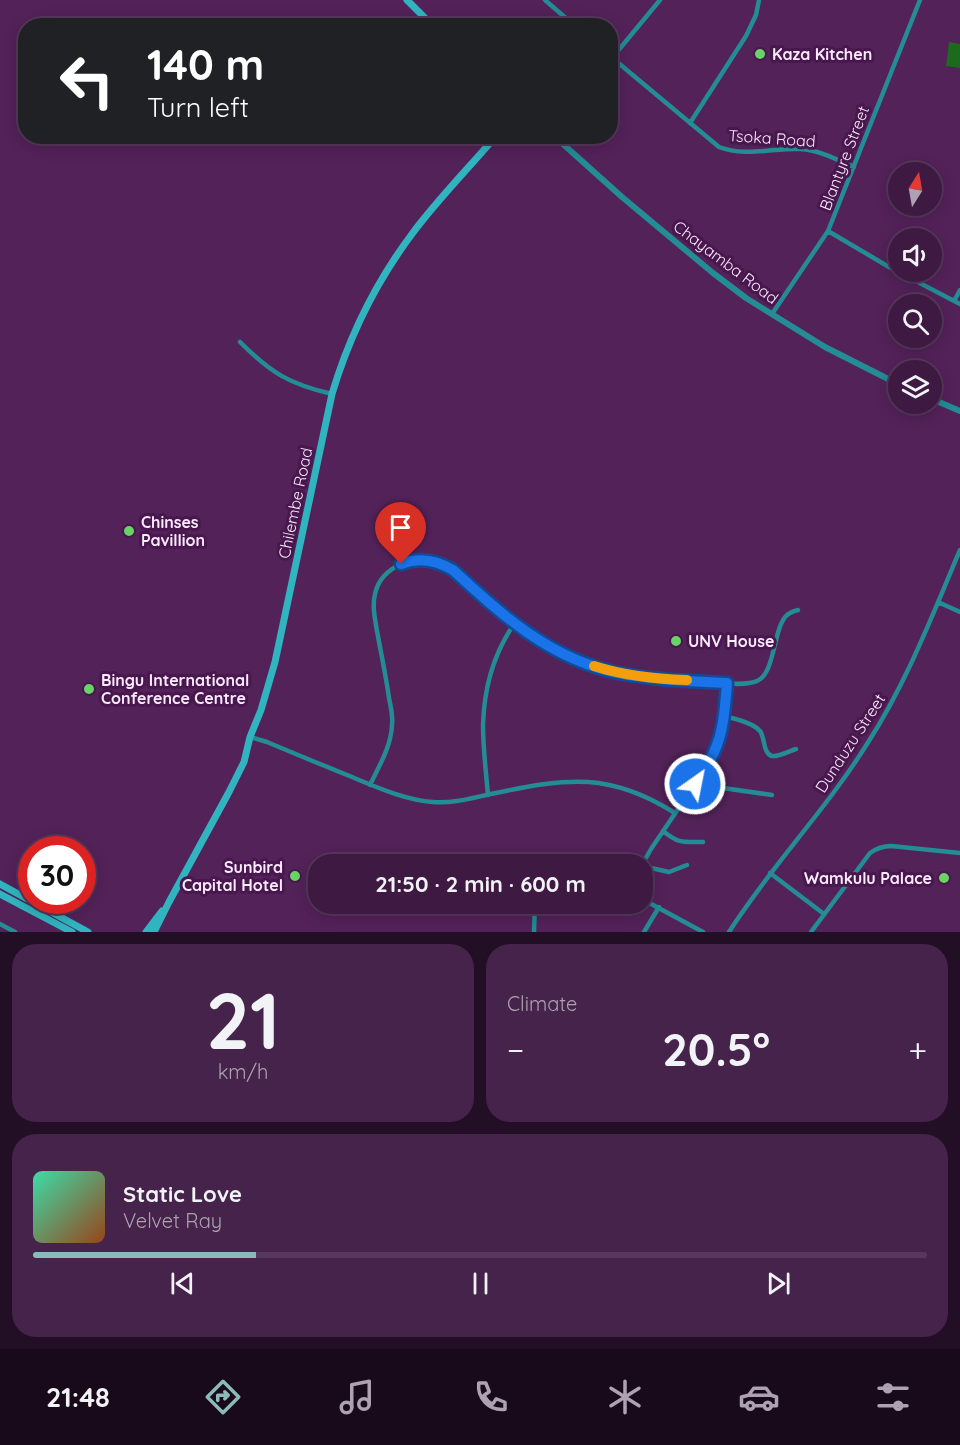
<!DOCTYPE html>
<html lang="en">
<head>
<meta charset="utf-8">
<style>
  :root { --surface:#3e1a43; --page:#45234a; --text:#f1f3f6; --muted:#ada1b2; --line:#57385c; --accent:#8bbbb9 }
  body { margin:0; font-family:Quicksand,sans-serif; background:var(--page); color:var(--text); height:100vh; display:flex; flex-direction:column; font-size:22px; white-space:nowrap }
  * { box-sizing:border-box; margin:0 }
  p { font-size:20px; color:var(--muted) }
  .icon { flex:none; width:33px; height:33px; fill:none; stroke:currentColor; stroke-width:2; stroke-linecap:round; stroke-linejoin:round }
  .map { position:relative; height:932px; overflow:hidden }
  .side { display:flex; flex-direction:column; gap:12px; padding:12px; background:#220e25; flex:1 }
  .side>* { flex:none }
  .hud { position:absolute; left:18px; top:18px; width:600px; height:126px; border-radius:24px; box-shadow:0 3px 15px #0003,0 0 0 2px var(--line); background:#202124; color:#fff; overflow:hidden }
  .needle { width:39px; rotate:11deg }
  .fabs { position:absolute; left:888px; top:162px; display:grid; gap:12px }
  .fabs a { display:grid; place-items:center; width:54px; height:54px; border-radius:50%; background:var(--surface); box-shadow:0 3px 15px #0003,0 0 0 2px var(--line); font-size:30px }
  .speed { position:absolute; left:18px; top:836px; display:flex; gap:12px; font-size:30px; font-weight:700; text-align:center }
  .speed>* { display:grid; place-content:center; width:78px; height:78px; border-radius:50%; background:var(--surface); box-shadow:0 3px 15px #0003,0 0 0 2px var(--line); line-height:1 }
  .speed .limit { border:9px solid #d22; background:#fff; color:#111 }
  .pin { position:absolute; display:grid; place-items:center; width:51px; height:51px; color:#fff; margin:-62px -26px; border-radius:50% 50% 50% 0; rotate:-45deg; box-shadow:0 0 6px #0007 }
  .pin .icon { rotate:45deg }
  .me { position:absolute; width:66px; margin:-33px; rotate:33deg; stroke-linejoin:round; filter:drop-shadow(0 0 4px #0008) }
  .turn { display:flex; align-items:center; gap:21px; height:126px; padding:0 30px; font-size:27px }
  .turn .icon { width:78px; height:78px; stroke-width:2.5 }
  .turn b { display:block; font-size:42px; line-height:51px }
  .big { font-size:45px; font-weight:700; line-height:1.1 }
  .side .tile { flex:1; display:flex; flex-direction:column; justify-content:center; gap:9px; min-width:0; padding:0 21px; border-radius:24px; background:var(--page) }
  .side .dial { align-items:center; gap:0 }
  .dial b { font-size:78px; line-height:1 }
  .song { display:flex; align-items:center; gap:18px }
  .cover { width:72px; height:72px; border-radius:9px; background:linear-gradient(135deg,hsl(160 70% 55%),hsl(20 70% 35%)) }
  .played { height:6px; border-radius:3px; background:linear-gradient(90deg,var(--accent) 25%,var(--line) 25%) }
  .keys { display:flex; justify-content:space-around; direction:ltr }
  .heat { display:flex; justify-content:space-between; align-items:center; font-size:33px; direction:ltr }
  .side .tiles { flex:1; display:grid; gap:12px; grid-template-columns:1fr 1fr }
  .tile:last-child { grid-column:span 2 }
  .trip { position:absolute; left:308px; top:854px; width:345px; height:60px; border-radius:24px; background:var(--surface); box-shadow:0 3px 15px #0003,0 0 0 2px var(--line); font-weight:700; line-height:60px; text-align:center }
  .menu { display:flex; height:96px; justify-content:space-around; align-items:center; background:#190a1b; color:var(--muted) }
  .menu .icon { width:42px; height:42px }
  .menu .current { color:var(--accent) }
  .menu b { font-size:27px; color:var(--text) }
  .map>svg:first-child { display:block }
</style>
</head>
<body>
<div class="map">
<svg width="960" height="932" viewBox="0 0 960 932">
  <rect width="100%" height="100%" fill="#532259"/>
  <path fill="#1c6a1d" d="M 949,42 L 960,44 L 960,68 L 946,66 Z"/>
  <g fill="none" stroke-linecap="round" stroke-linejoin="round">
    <path stroke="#238c94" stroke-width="4.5" d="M 545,0 L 575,26
      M 610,56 L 719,147 C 745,157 773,148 800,149 C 819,150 836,159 854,167
      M 612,58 L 660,0
      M 690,123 L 746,36 L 756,15 L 759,0
      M 828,231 L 889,267 L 960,304
      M 954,301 L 960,290
      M 772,314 L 828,231 L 920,0
      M 240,342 C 271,373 289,384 332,394
      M 938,602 L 960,612
      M 723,716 C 733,718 753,723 760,731 C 765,737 763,754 772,756 C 779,757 789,751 796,749
      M 250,737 L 267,742 C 293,753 320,764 347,775 C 374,786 404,800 433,802 C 454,804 475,797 496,793 C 568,778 610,772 675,813
      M 695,784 L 772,795
      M 370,785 C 379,766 391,747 392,725 C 393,717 391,707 389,698 C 386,676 381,653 377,631 C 375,619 372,606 375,594 C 378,580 388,570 401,564 C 418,555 437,561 453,570 C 503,615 549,658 617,673 C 643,678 671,680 698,681 C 712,682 745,687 757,681 C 775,674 773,630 786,616 C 789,613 794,611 798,610
      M 488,795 C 486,772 483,748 483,725 C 484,689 494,653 514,624
      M 663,831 C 679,844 683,842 703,842
      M 642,865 L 651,849 L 695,784 L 714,752 L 721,732 L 727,683
      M 642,866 L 669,872 L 687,865
      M 770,873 L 824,914
      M 642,899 L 703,932
      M 0,924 L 15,932
      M 534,932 L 535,903
      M 644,932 L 659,907
      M 729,932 C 771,866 826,810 867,744 C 906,684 932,616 960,550
      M 811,932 L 870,853 C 877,848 883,846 891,846 L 960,853"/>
    <path stroke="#238c94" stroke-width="6" d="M 554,136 L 622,197 L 713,273 L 746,298 L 825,347 L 898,384
      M 932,399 L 960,411"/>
    <path stroke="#30b5c0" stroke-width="7" d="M 407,0 L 433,26
      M 0,884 L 88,932
      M 0,894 L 72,932
      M 146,932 L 162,911
      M 154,932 L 169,902 L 229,792 L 244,762 L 250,737 L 261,710 L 275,662 L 332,394 C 349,337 376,282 412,234 C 437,200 468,169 496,136"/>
  </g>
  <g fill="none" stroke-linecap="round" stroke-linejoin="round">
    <g stroke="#114b97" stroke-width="15">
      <path id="route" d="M 401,564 C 419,557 436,560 453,570 C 502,615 550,659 618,673 C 654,680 691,681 727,683 C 725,706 724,731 714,752 C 709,763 702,774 695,784"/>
    </g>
    <use href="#route" stroke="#1a73e8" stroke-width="10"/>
    <path stroke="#f59e0b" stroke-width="10" d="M 594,666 C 625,676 655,679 687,680"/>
  </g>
  <g fill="#68d465" stroke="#48174e" stroke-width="2">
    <circle cx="760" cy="54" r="6"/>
    <circle cx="129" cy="531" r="6"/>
    <circle cx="676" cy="641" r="6"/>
    <circle cx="89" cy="689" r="6"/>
    <circle cx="295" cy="876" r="6"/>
    <circle cx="944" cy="878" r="6"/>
  </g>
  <g text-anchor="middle" stroke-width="6" stroke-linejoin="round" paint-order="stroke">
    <g font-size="16" font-weight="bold" fill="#fceafe" stroke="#48174e" text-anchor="start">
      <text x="772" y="60">Kaza Kitchen</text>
      <text x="141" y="528">Chinses<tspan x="141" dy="18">Pavillion</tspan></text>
      <text x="688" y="647">UNV House</text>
      <text x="101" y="686">Bingu International<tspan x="101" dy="18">Conference Centre</tspan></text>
      <text x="283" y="873" text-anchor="end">Sunbird<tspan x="283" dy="18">Capital Hotel</tspan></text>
      <text x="932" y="884" text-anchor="end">Wamkulu Palace</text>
    </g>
    <g font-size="16" fill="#fceafe" stroke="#48174e">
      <text transform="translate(772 138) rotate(4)" y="6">Tsoka Road</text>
      <text transform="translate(844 158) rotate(-69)" y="6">Blantyre Street</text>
      <text transform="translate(726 262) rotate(37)" y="6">Chayamba Road</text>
      <text transform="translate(295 503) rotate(-78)" y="6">Chilembe Road</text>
      <text transform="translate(850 743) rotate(-57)" y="6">Dunduzu Street</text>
    </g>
  </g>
</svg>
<div class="fabs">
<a><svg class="needle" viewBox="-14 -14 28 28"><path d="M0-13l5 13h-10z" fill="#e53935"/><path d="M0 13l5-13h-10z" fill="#ada1b2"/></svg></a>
<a><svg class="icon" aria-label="sound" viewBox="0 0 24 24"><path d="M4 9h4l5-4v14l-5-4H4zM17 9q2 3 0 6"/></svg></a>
<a><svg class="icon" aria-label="search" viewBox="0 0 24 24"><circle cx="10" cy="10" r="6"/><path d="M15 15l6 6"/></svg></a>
<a><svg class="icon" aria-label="layers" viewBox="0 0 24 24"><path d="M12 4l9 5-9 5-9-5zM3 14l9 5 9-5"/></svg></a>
</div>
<div class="speed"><div class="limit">30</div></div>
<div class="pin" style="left:401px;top:564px;background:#d93025"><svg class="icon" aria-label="arrive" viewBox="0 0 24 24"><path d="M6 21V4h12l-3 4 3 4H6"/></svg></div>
<svg class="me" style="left:695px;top:784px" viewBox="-20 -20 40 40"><circle r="17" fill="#1a73e8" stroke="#fff" stroke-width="3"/><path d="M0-11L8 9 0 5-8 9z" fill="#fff"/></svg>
<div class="trip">21:50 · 2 min · 600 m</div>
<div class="hud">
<div class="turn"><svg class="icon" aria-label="left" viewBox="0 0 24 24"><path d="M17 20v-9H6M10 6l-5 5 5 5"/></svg><div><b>140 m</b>Turn left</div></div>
</div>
</div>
<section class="side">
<div class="tiles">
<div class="tile dial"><b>21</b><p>km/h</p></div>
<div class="tile"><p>Climate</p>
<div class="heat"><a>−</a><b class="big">20.5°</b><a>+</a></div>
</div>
<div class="tile">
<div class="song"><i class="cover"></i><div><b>Static Love</b><p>Velvet Ray</p></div></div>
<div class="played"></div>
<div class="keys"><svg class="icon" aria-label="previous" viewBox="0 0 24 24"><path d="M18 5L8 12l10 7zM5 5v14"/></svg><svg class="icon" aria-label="pause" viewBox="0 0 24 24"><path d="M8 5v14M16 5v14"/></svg><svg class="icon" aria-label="next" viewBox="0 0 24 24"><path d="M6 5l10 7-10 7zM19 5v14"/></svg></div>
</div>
</div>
</section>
<nav class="menu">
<b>21:48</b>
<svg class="icon current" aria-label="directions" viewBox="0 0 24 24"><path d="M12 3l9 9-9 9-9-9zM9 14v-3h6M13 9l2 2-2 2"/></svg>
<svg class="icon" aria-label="music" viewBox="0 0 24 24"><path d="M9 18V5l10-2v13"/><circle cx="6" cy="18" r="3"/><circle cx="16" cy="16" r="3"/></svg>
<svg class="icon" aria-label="phone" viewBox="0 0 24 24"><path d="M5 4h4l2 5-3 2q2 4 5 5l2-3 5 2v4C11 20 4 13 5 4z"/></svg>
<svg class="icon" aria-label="climate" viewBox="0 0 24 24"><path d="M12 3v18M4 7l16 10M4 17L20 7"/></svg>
<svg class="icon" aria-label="car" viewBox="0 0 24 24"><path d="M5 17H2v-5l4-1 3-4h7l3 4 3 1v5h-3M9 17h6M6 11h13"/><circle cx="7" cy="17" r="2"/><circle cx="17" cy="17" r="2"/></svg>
<svg class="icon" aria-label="filters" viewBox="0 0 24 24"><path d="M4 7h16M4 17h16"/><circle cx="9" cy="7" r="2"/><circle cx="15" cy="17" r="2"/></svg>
</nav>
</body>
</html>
